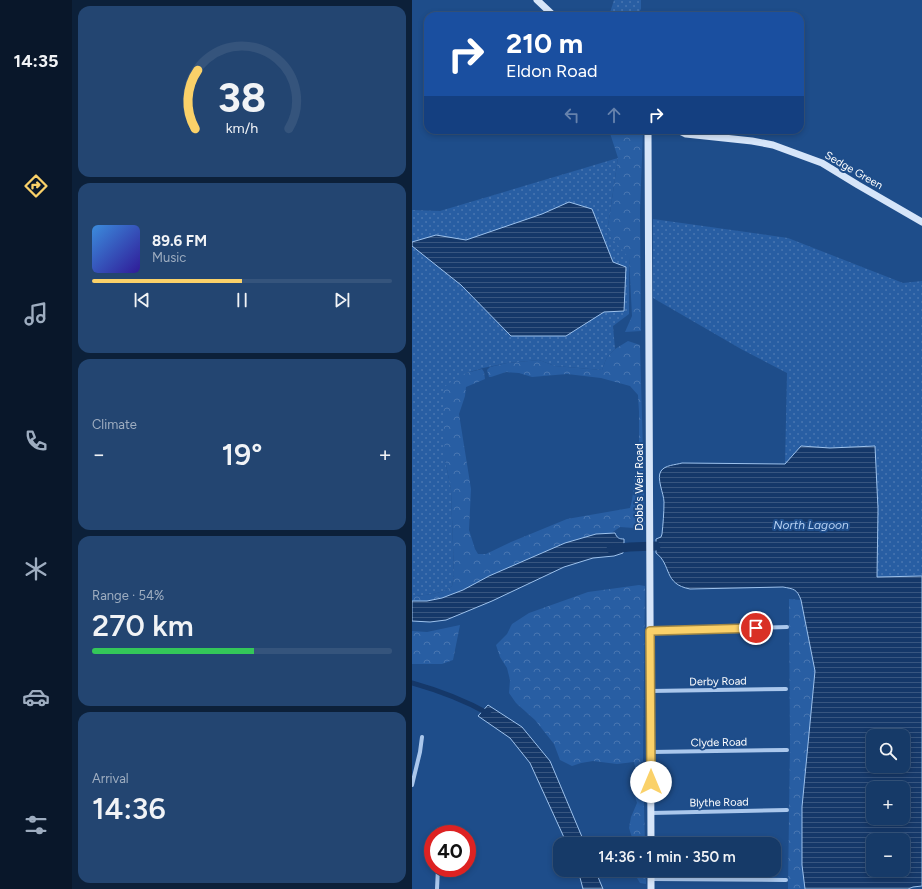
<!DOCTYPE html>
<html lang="en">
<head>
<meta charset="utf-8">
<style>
  :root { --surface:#163a68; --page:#234571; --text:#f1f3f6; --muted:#9eadc0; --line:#35547c; --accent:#fad169 }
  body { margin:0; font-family:Figtree,sans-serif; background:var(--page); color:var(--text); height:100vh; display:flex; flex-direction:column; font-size:15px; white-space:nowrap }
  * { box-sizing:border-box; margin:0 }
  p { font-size:13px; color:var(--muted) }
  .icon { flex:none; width:22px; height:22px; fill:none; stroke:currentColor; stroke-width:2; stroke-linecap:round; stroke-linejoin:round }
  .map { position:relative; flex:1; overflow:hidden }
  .panel { display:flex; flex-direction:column; gap:6px; padding:6px; background:#0c2039; width:340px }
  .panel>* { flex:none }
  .banner { position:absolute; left:12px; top:12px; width:380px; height:122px; border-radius:12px; box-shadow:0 2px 6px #0003,0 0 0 1px var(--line); background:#1a4fa0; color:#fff; overflow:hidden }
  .controls { position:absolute; left:454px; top:729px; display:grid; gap:8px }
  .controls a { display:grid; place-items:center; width:44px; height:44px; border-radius:8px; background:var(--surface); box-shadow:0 2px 6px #0003,0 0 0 1px var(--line); font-size:20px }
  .speed { position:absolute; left:12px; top:825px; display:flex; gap:8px; font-size:20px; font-weight:700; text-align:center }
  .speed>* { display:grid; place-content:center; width:52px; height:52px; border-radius:50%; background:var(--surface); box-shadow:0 2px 6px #0003,0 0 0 1px var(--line); line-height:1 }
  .speed .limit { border:6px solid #d22; background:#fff; color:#111 }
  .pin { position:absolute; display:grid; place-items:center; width:34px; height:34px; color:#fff; margin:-17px; border:2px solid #fff; border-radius:50%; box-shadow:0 1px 4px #0007 }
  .me { position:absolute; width:44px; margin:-22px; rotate:0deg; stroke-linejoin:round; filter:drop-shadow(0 0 3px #0008) }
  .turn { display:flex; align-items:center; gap:14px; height:84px; padding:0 16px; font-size:18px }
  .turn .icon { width:52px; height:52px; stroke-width:2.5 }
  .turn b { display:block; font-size:28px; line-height:34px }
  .lanes { display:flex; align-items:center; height:38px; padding:0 16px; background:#0003; justify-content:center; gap:20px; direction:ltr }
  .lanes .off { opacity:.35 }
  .big { font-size:30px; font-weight:600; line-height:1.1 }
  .panel .widget { flex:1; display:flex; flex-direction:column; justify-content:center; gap:6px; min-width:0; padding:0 14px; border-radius:12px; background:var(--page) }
  .panel .dial { align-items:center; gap:0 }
  .dial svg { height:104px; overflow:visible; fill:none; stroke:var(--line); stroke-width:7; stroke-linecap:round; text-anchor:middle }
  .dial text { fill:var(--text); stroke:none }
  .song { display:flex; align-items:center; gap:12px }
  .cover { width:48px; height:48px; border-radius:6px; background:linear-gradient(135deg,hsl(210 70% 55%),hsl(250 70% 35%)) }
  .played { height:4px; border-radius:2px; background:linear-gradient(90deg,var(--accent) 50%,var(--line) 50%) }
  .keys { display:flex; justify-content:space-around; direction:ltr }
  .heat { display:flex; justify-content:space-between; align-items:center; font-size:22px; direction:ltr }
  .charge { height:6px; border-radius:3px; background:linear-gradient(90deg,#34c759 54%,var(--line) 0) }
  .trip { position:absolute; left:141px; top:837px; width:228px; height:40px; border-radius:12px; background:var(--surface); box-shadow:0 2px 6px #0003,0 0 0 1px var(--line); font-weight:600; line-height:40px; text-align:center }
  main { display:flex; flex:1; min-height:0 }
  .tabs { display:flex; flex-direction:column; width:72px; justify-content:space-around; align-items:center; background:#09172a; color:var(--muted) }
  .tabs .icon { width:28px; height:28px }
  .tabs .selected { color:var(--accent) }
  .tabs b { font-size:18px; color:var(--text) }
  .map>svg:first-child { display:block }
</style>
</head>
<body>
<main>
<nav class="tabs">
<b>14:35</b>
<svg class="icon selected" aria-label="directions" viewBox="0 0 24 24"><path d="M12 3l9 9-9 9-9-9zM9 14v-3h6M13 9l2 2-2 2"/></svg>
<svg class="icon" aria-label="music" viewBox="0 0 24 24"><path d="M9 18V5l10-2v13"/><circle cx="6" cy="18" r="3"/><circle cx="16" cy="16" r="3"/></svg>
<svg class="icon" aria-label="phone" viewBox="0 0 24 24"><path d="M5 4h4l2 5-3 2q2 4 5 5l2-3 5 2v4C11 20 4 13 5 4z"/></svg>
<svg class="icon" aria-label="climate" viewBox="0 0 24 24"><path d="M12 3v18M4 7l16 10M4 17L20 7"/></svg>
<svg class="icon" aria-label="car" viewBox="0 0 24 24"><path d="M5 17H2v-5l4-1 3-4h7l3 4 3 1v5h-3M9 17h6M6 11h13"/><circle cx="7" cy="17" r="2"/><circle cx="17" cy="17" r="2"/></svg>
<svg class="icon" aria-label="filters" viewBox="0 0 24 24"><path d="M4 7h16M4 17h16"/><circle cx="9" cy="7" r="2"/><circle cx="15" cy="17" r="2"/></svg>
</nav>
<section class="panel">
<div class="widget dial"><svg viewBox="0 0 100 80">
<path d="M14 69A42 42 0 1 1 86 69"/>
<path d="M14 69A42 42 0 0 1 16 24" stroke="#fad169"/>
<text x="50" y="56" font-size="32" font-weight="700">38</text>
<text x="50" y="72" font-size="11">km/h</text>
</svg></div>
<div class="widget">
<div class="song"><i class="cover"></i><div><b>89.6 FM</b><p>Music</p></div></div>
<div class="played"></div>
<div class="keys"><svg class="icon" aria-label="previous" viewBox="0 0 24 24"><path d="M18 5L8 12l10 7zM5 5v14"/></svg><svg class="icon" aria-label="pause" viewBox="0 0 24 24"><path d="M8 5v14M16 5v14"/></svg><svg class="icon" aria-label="next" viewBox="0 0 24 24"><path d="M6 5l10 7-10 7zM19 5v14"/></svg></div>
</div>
<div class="widget"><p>Climate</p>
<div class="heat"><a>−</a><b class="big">19°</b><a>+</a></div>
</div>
<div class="widget"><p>Range · 54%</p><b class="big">270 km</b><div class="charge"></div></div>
<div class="widget"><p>Arrival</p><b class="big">14:36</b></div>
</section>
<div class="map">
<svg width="510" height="889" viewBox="0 0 510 889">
  <defs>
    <pattern id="grass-dots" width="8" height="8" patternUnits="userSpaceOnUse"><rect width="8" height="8" fill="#285ea3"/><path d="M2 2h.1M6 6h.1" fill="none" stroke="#4876b1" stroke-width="1.8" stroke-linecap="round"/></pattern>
    <pattern id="forest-crowns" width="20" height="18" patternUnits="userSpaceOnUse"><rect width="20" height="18" fill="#285ea3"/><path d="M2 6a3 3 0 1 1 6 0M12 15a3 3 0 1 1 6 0" fill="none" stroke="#4876b1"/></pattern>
    <pattern id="water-rules" width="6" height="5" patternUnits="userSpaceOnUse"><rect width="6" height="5" fill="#153869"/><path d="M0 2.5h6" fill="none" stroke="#385680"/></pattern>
  </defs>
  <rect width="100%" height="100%" fill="#1e4d8a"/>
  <path fill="url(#grass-dots)" d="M 202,0 L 229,0 L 229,9 L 224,16 L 197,16 Z
    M 206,158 L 195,233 L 217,256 L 217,314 L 201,326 L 203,349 L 195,357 L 190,370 L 143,366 L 127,360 L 95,363 L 71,368 L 54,373 L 33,460 L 39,489 L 42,575 L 40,586 C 28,595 14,595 0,596 L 0,210 L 28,211 Z
    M 241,219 L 376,238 L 491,283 L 510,281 L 510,576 L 465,577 L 466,509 L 463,446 L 418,448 L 389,446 L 373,464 L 375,373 L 329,349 L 241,298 Z"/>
  <path fill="url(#forest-crowns)" d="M 197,130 L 231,130 L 228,211 L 229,331 L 213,332 L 220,316 L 217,258 L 195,233 L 206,158 Z
    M 216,341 L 228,345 L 233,526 L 222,528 L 208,527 L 198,534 L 184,534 L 153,543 L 77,576 L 51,590 L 30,598 L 15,601 L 0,601 L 0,596 C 14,595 28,595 40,586 L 42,575 L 39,489 L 33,460 L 31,407 L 31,388 L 44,378 L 54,373 L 70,369 L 72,372 L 73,379 L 54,387 L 53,396 L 47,414 L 59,489 L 57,530 L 63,549 L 66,554 L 74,554 L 99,542 L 155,519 L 218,508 C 221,499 221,491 222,482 C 223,474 225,467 229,460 L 225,453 L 227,446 L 227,412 L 226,395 L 218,386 L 189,378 L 155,374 L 120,377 L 107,373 L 94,372 L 79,377 L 77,377 L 75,370 L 78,367 L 95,363 L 127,360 L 143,366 L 190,370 L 195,357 L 203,349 Z
    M 227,585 L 233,586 L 231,762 L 229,762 L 231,768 L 233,844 L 222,844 L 217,828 L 219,817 L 225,803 L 222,793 L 224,772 L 222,762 L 205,764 L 181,761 L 169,763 L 160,766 L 148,760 L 142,744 L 123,720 L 104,703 L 97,693 L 98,680 L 95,668 L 88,657 L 84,645 L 95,634 L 100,624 L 117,613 L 176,592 Z
    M 377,599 L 389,600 L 403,671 L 390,807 L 390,865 L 393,889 L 376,889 L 378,744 Z
    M 48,625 L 41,660 L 30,664 L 0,664 L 0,631 L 15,632 Z
    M 187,870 L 234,870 L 234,884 L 228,883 L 222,873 L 198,878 L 188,874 Z"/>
  <path fill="url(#water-rules)" stroke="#9dc2ed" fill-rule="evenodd" d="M 157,202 L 180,209 L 201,262 L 214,267 L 212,311 L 192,312 L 154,336 L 99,336 L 49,285 L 0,246 L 0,242 L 24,235 L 54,240 L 130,214 Z
    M 389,446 L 418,448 L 463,446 L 466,509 L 465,577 L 510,576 L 510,886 L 501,887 L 496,889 L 393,889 L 390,865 L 390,807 L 403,671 L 389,600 C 385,589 382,589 371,587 L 278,589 C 251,584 260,565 244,553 L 244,539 L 249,537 L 250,534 C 251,524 252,513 252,502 C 252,494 244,478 249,471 C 253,465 263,465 270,463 L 373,464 ZM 461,736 L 491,736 L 491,766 L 461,766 ZM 461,788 L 491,788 L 491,818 L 461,818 ZM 461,840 L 491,840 L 491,870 L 461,870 Z
    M 203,533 C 205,538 207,539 212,539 L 212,544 L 210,546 L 211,548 L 211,553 L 202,556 L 181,558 L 152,567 L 80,601 L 34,620 L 18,622 L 0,621 L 0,601 L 15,601 L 30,598 L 51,590 L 77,576 L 153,543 L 184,534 Z
    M 76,705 L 110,727 L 138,761 L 173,844 L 155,844 L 118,763 L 98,738 L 66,716 Z
    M 166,870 L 183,870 L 191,889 L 171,889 Z"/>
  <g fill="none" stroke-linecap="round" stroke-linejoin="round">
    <path stroke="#153869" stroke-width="5" d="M 0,683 C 25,690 54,701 77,714"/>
    <path stroke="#153869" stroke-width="9" d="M 199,549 L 218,547 L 244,546"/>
    <path stroke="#aac7ec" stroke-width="4" d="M 238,631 L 375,627
      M 238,691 L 374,689
      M 239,752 L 375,750
      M 0,785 L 8,752 L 10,737
      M 239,813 L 375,810
      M 27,834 L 27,829
      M 239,879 L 374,880
      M 25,889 L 26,868"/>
    <path stroke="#d6e5f9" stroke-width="7" d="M 125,0 L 142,16
      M 236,130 L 239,844
      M 266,130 L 274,134 L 340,141 L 361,145 L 380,152 L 410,163 L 446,185 L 510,222
      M 239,889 L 239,870"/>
  </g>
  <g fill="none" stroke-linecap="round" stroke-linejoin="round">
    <g stroke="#a28844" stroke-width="10">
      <path id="route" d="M 239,782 L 238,631 L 344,628"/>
    </g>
    <use href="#route" stroke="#fad169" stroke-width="7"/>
  </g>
  <g text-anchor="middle" stroke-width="4" stroke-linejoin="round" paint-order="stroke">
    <g font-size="11" fill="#fff" stroke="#1e4d8a">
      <text transform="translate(442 170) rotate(30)" y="4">Sedge Green</text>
      <text transform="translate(227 487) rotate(-90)" y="4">Dobb's Weir Road</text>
      <text transform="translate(306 681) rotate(-1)" y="4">Derby Road</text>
      <text transform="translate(307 742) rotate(-1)" y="4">Clyde Road</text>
      <text transform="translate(307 802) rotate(-1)" y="4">Blythe Road</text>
    </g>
    <g font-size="12" font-style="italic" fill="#b6d1f3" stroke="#1e4d8a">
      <text x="399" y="529">North Lagoon</text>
    </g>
  </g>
</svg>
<div class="controls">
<a><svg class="icon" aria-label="search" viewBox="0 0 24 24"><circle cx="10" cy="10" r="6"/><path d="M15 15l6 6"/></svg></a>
<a>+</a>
<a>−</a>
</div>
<div class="speed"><div class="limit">40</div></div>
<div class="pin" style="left:344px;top:628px;background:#d93025"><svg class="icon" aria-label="arrive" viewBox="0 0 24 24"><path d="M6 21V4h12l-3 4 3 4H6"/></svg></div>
<svg class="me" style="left:239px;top:782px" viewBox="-20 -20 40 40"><circle r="19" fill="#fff"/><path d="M0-13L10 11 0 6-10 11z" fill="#fad169"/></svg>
<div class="trip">14:36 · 1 min · 350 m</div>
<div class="banner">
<div class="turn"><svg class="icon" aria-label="right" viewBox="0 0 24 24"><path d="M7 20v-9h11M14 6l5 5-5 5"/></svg><div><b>210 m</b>Eldon Road</div></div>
<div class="lanes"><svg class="icon off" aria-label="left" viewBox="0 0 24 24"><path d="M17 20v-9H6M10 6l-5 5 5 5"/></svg><svg class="icon off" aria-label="ahead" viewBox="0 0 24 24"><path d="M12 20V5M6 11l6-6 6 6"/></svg><svg class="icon" aria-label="right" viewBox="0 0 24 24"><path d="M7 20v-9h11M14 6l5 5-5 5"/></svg></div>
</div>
</div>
</main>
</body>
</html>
